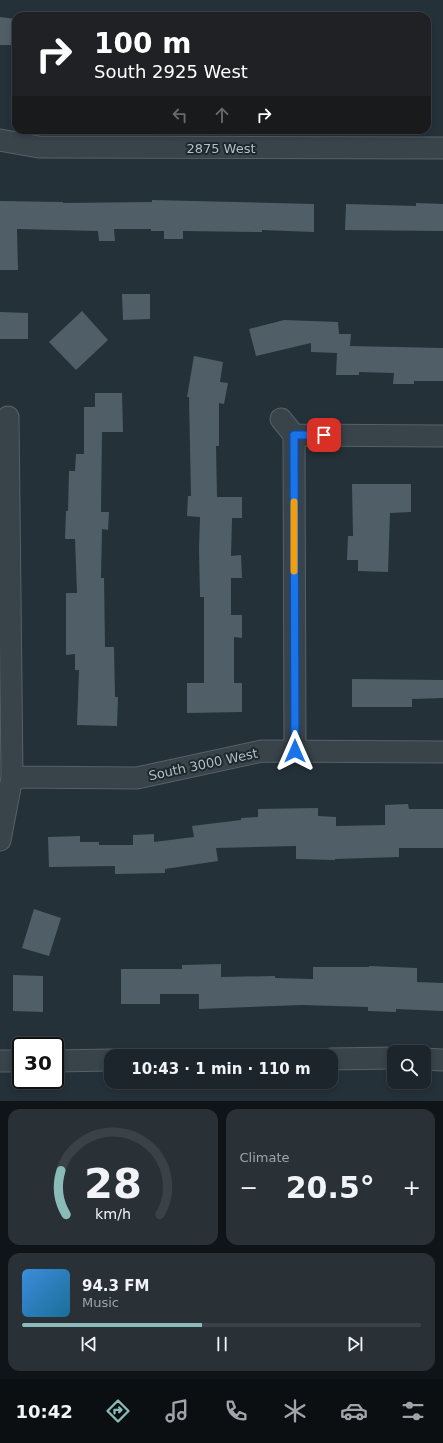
<!DOCTYPE html>
<html lang="en">
<head>
<meta charset="utf-8">
<style>
  :root { --surface:#1c252b; --page:#293137; --text:#f1f3f6; --muted:#a0a5a9; --line:#3a4247; --accent:#8bbbb9 }
  body { margin:0; font-family:"DejaVu Sans",sans-serif; background:var(--page); color:var(--text); height:100vh; display:flex; flex-direction:column; font-size:15px; white-space:nowrap }
  * { box-sizing:border-box; margin:0 }
  p { font-size:13px; color:var(--muted) }
  .icon { flex:none; width:22px; height:22px; fill:none; stroke:currentColor; stroke-width:2; stroke-linecap:round; stroke-linejoin:round }
  .map { position:relative; height:1101px; overflow:hidden }
  .drawer { display:flex; flex-direction:column; gap:8px; padding:8px; background:#0f1418; flex:1 }
  .drawer>* { flex:none }
  .hud { position:absolute; left:12px; top:12px; width:419px; height:122px; border-radius:12px; box-shadow:0 2px 6px #0003,0 0 0 1px var(--line); background:#202124; color:#fff; overflow:hidden }
  .tools { position:absolute; left:387px; top:1045px; display:grid; gap:8px }
  .tools a { display:grid; place-items:center; width:44px; height:44px; border-radius:8px; background:var(--surface); box-shadow:0 2px 6px #0003,0 0 0 1px var(--line); font-size:20px }
  .speed { position:absolute; left:12px; top:1037px; display:flex; gap:8px; font-size:20px; font-weight:700; text-align:center }
  .speed>* { display:grid; place-content:center; width:52px; height:52px; border-radius:50%; background:var(--surface); box-shadow:0 2px 6px #0003,0 0 0 1px var(--line); line-height:1 }
  .speed .limit { border:2px solid #111; border-radius:6px; background:#fff; color:#111 }
  .pin { position:absolute; display:grid; place-items:center; width:34px; height:34px; color:#fff; margin:-17px; border-radius:8px; box-shadow:0 2px 6px #0006 }
  .me { position:absolute; width:44px; margin:-22px; rotate:0deg; stroke-linejoin:round; filter:drop-shadow(0 0 3px #0008) }
  .turn { display:flex; align-items:center; gap:14px; height:84px; padding:0 16px; font-size:18px }
  .turn .icon { width:52px; height:52px; stroke-width:2.5 }
  .turn b { display:block; font-size:28px; line-height:34px }
  .lanes { display:flex; align-items:center; height:38px; padding:0 16px; background:#0003; justify-content:center; gap:20px; direction:ltr }
  .lanes .off { opacity:.35 }
  .big { font-size:30px; font-weight:700; line-height:1.1 }
  .drawer .card { flex:1; display:flex; flex-direction:column; justify-content:center; gap:6px; min-width:0; padding:0 14px; border-radius:12px; background:var(--page) }
  .drawer .dial { align-items:center; gap:0 }
  .dial svg { height:104px; overflow:visible; fill:none; stroke:var(--line); stroke-width:7; stroke-linecap:round; text-anchor:middle }
  .dial text { fill:var(--text); stroke:none }
  .song { display:flex; align-items:center; gap:12px }
  .cover { width:48px; height:48px; border-radius:6px; background:linear-gradient(135deg,hsl(210 70% 55%),hsl(200 70% 35%)) }
  .played { height:4px; border-radius:2px; background:linear-gradient(90deg,var(--accent) 45%,var(--line) 45%) }
  .keys { display:flex; justify-content:space-around; direction:ltr }
  .heat { display:flex; justify-content:space-between; align-items:center; font-size:22px; direction:ltr }
  .drawer .tiles { flex:1; display:grid; gap:8px; grid-template-columns:1fr 1fr }
  .card:last-child { grid-column:span 2 }
  .trip { position:absolute; left:104px; top:1049px; width:234px; height:40px; border-radius:12px; background:var(--surface); box-shadow:0 2px 6px #0003,0 0 0 1px var(--line); font-weight:700; line-height:40px; text-align:center }
  .dock { display:flex; height:64px; justify-content:space-around; align-items:center; background:#0b0f11; color:var(--muted) }
  .dock .icon { width:28px; height:28px }
  .dock .selected { color:var(--accent) }
  .dock b { font-size:18px; color:var(--text) }
  .map>svg:first-child { display:block }
</style>
</head>
<body>
<div class="map">
<svg width="443" height="1101" viewBox="0 0 443 1101">
  <rect width="100%" height="100%" fill="#253139"/>
  <path fill="#505e67" d="M 0,17 L 16,19 L 16,45 L 0,45 Z
    M 152,200 L 314,204 L 314,232 L 262,230 L 262,232 L 183,231 L 183,239 L 164,239 L 164,231 L 151,231 L 151,229 L 114,229 L 115,241 L 99,241 L 98,231 L 17,229 L 18,270 L 0,270 L 0,201 L 63,202 L 63,203 L 152,202 Z
    M 416,203 L 443,204 L 443,231 L 345,230 L 346,204 L 416,206 Z
    M 122,294 L 150,294 L 150,319 L 123,320 Z
    M 82,311 L 108,340 L 76,370 L 49,342 Z
    M 0,312 L 28,313 L 28,339 L 0,339 Z
    M 284,320 L 338,322 L 339,334 L 351,334 L 350,346 L 443,348 L 443,381 L 414,381 L 414,384 L 393,384 L 394,373 L 359,372 L 359,375 L 336,375 L 337,353 L 311,352 L 311,343 L 256,356 L 249,329 Z
    M 194,356 L 223,362 L 220,382 L 228,383 L 224,404 L 219,403 L 219,446 L 216,446 L 217,497 L 242,497 L 242,518 L 232,518 L 231,556 L 241,555 L 242,578 L 231,578 L 231,615 L 242,615 L 242,638 L 234,637 L 234,683 L 242,683 L 242,712 L 187,713 L 187,683 L 204,683 L 204,597 L 200,597 L 199,548 L 200,517 L 187,516 L 188,496 L 191,496 L 189,397 L 187,397 Z
    M 95,393 L 122,393 L 123,432 L 102,432 L 101,512 L 109,512 L 108,530 L 102,529 L 101,578 L 104,578 L 105,647 L 114,647 L 115,697 L 118,697 L 117,726 L 77,725 L 79,670 L 75,670 L 75,654 L 66,655 L 66,593 L 77,593 L 75,539 L 65,539 L 66,511 L 68,511 L 69,471 L 75,471 L 76,454 L 84,454 L 84,407 L 95,407 Z
    M 352,484 L 411,484 L 411,512 L 390,513 L 388,572 L 358,571 L 358,560 L 347,560 L 348,536 L 353,536 Z
    M 352,679 L 443,680 L 443,698 L 412,699 L 412,707 L 352,707 Z
    M 408,804 L 409,809 L 443,809 L 443,848 L 399,848 L 399,857 L 335,859 L 335,860 L 296,859 L 296,846 L 216,848 L 218,861 L 165,869 L 165,873 L 115,874 L 115,866 L 49,867 L 48,837 L 80,836 L 80,842 L 99,842 L 99,845 L 133,845 L 133,835 L 154,834 L 154,842 L 194,837 L 192,826 L 241,820 L 241,818 L 258,817 L 258,809 L 318,808 L 318,816 L 336,817 L 336,826 L 385,825 L 385,805 Z
    M 34,909 L 61,918 L 49,956 L 22,948 Z
    M 221,964 L 221,977 L 275,976 L 275,978 L 313,979 L 313,967 L 369,967 L 369,966 L 417,968 L 417,982 L 443,983 L 443,1011 L 396,1009 L 396,1012 L 368,1011 L 368,1007 L 302,1005 L 199,1009 L 199,994 L 160,994 L 160,1004 L 121,1004 L 121,969 L 182,969 L 182,965 Z
    M 13,975 L 43,976 L 43,1012 L 13,1011 Z"/>
  <g fill="none" stroke-linecap="round" stroke-linejoin="round">
    <g stroke="#566167" stroke-width="23">
      <path id="minor" d="M 0,140 L 39,147 L 443,148
        M 281,419 L 294,435
        M 294,435 L 295,751
        M 294,435 L 443,436
        M 12,777 L 137,778 L 262,751 L 443,752
        M 0,840 L 12,777 L 8,417
        M 331,1059 L 394,1058
        M 424,1059 L 443,1060
        M 0,1061 L 21,1061
        M 55,1061 L 111,1060"/>
    </g>
    <use href="#minor" stroke="#38434a" stroke-width="21"/>
  </g>
  <g fill="none" stroke-linecap="round" stroke-linejoin="round">
    <g stroke="#114b97" stroke-width="10">
      <path id="route" d="M 295,751 L 294,435 L 324,435"/>
    </g>
    <use href="#route" stroke="#1a73e8" stroke-width="7"/>
    <path stroke="#f59e0b" stroke-width="7" d="M 294,502 L 294,571"/>
  </g>
  <g text-anchor="middle" stroke-width="4" stroke-linejoin="round" paint-order="stroke">
    <g font-size="13" fill="#b3bec5" stroke="#1d282e">
      <text x="221" y="153">2875 West</text>
      <text transform="translate(203 764) rotate(-12)" y="5">South 3000 West</text>
    </g>
  </g>
</svg>
<div class="tools">
<a><svg class="icon" aria-label="search" viewBox="0 0 24 24"><circle cx="10" cy="10" r="6"/><path d="M15 15l6 6"/></svg></a>
</div>
<div class="speed"><div class="limit">30</div></div>
<div class="pin" style="left:324px;top:435px;background:#d93025"><svg class="icon" aria-label="arrive" viewBox="0 0 24 24"><path d="M6 21V4h12l-3 4 3 4H6"/></svg></div>
<svg class="me" style="left:295px;top:751px" viewBox="-20 -20 40 40"><path d="M0-17L14 15 0 8-14 15z" fill="#1a73e8" stroke="#fff" stroke-width="4"/></svg>
<div class="trip">10:43 · 1 min · 110 m</div>
<div class="hud">
<div class="turn"><svg class="icon" aria-label="right" viewBox="0 0 24 24"><path d="M7 20v-9h11M14 6l5 5-5 5"/></svg><div><b>100 m</b>South 2925 West</div></div>
<div class="lanes"><svg class="icon off" aria-label="left" viewBox="0 0 24 24"><path d="M17 20v-9H6M10 6l-5 5 5 5"/></svg><svg class="icon off" aria-label="ahead" viewBox="0 0 24 24"><path d="M12 20V5M6 11l6-6 6 6"/></svg><svg class="icon" aria-label="right" viewBox="0 0 24 24"><path d="M7 20v-9h11M14 6l5 5-5 5"/></svg></div>
</div>
</div>
<section class="drawer">
<div class="tiles">
<div class="card dial"><svg viewBox="0 0 100 80">
<path d="M14 69A42 42 0 1 1 86 69"/>
<path d="M14 69A42 42 0 0 1 10 35" stroke="#8bbbb9"/>
<text x="50" y="56" font-size="32" font-weight="700">28</text>
<text x="50" y="72" font-size="11">km/h</text>
</svg></div>
<div class="card"><p>Climate</p>
<div class="heat"><a>−</a><b class="big">20.5°</b><a>+</a></div>
</div>
<div class="card">
<div class="song"><i class="cover"></i><div><b>94.3 FM</b><p>Music</p></div></div>
<div class="played"></div>
<div class="keys"><svg class="icon" aria-label="previous" viewBox="0 0 24 24"><path d="M18 5L8 12l10 7zM5 5v14"/></svg><svg class="icon" aria-label="pause" viewBox="0 0 24 24"><path d="M8 5v14M16 5v14"/></svg><svg class="icon" aria-label="next" viewBox="0 0 24 24"><path d="M6 5l10 7-10 7zM19 5v14"/></svg></div>
</div>
</div>
</section>
<nav class="dock">
<b>10:42</b>
<svg class="icon selected" aria-label="directions" viewBox="0 0 24 24"><path d="M12 3l9 9-9 9-9-9zM9 14v-3h6M13 9l2 2-2 2"/></svg>
<svg class="icon" aria-label="music" viewBox="0 0 24 24"><path d="M9 18V5l10-2v13"/><circle cx="6" cy="18" r="3"/><circle cx="16" cy="16" r="3"/></svg>
<svg class="icon" aria-label="phone" viewBox="0 0 24 24"><path d="M5 4h4l2 5-3 2q2 4 5 5l2-3 5 2v4C11 20 4 13 5 4z"/></svg>
<svg class="icon" aria-label="climate" viewBox="0 0 24 24"><path d="M12 3v18M4 7l16 10M4 17L20 7"/></svg>
<svg class="icon" aria-label="car" viewBox="0 0 24 24"><path d="M5 17H2v-5l4-1 3-4h7l3 4 3 1v5h-3M9 17h6M6 11h13"/><circle cx="7" cy="17" r="2"/><circle cx="17" cy="17" r="2"/></svg>
<svg class="icon" aria-label="filters" viewBox="0 0 24 24"><path d="M4 7h16M4 17h16"/><circle cx="9" cy="7" r="2"/><circle cx="15" cy="17" r="2"/></svg>
</nav>
</body>
</html>
